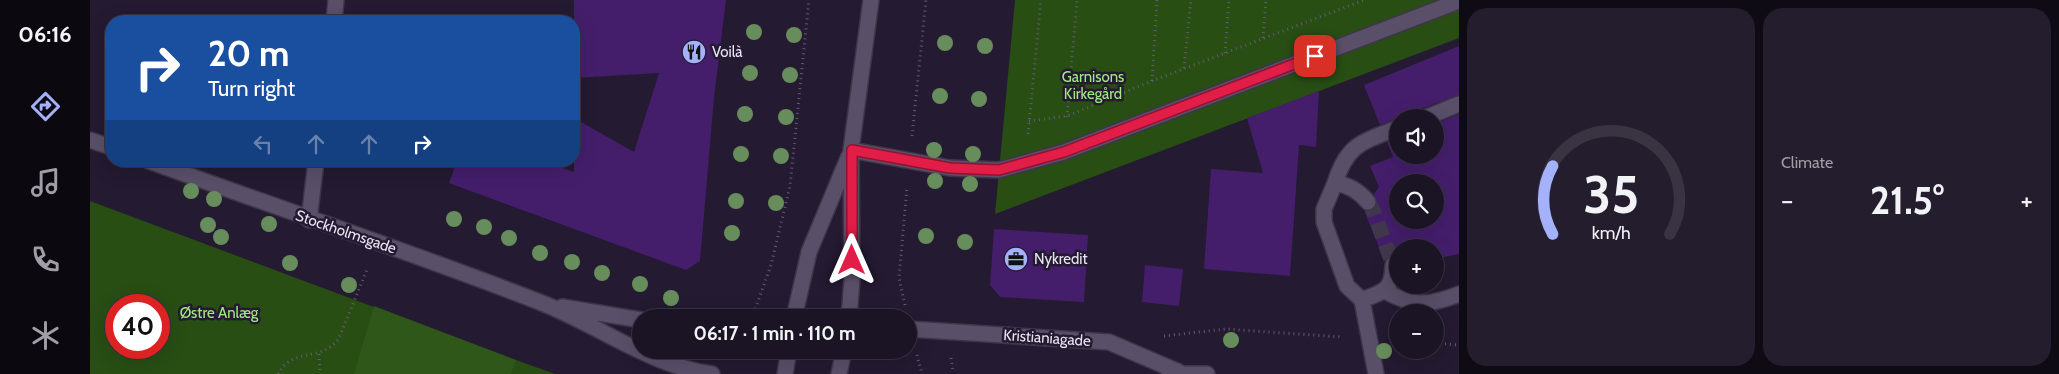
<!DOCTYPE html>
<html lang="en">
<head>
<meta charset="utf-8">
<style>
  :root { --surface:#1b1425; --page:#241d2d; --text:#f1f3f6; --muted:#a09ea7; --line:#393342; --accent:#a4b2fc }
  body { margin:0; font-family:Cabin,sans-serif; background:var(--page); color:var(--text); height:100vh; display:flex; flex-direction:column; font-size:19px; white-space:nowrap }
  * { box-sizing:border-box; margin:0 }
  p { font-size:16px; color:var(--muted) }
  .icon { flex:none; width:28px; height:28px; fill:none; stroke:currentColor; stroke-width:2; stroke-linecap:round; stroke-linejoin:round }
  .map { position:relative; flex:1; overflow:hidden }
  .sheet { display:flex; flex-direction:column; gap:8px; padding:8px; background:#0f0b14; width:600px }
  .sheet>* { flex:none }
  .top-card { position:absolute; left:15px; top:15px; width:475px; height:152px; border-radius:20px; box-shadow:0 5px 20px #0002,0 0 0 1px var(--line); background:#1a4fa0; color:#fff; overflow:hidden }
  .buttons { position:absolute; left:1299px; top:109px; display:grid; gap:10px }
  .buttons a { display:grid; place-items:center; width:55px; height:55px; border-radius:50%; background:var(--surface); box-shadow:0 5px 20px #0002,0 0 0 1px var(--line); font-size:25px }
  .speed { position:absolute; left:15px; top:294px; display:flex; gap:10px; font-size:25px; font-weight:700; text-align:center }
  .speed>* { display:grid; place-content:center; width:65px; height:65px; border-radius:50%; background:var(--surface); box-shadow:0 5px 20px #0002,0 0 0 1px var(--line); line-height:1 }
  .speed .limit { border:8px solid #d22; background:#fff; color:#111 }
  .pin { position:absolute; display:grid; place-items:center; width:42px; height:42px; color:#fff; margin:-21px; border-radius:10px; box-shadow:0 2px 8px #0006 }
  .me { position:absolute; width:55px; margin:-28px; rotate:0deg; stroke-linejoin:round; filter:drop-shadow(0 0 4px #0008) }
  .turn { display:flex; align-items:center; gap:18px; height:105px; padding:0 20px; font-size:22px }
  .turn .icon { width:65px; height:65px; stroke-width:2.5 }
  .turn b { display:block; font-size:35px; line-height:42px }
  .lanes { display:flex; align-items:center; height:48px; padding:0 20px; background:#0003; justify-content:center; gap:25px; direction:ltr }
  .lanes .off { opacity:.35 }
  .big { font-size:38px; font-weight:700; line-height:1.1 }
  .sheet .widget { flex:1; display:flex; flex-direction:column; justify-content:center; gap:8px; min-width:0; padding:0 18px; border-radius:20px; background:var(--page) }
  .sheet .dial { align-items:center; gap:0 }
  .dial svg { height:130px; overflow:visible; fill:none; stroke:var(--line); stroke-width:7; stroke-linecap:round; text-anchor:middle }
  .dial text { fill:var(--text); stroke:none }
  .heat { display:flex; justify-content:space-between; align-items:center; font-size:28px; direction:ltr }
  .sheet .tiles { flex:1; display:grid; gap:8px; grid-template-columns:repeat(2,1fr) }
  .trip { position:absolute; left:542px; top:309px; width:285px; height:50px; border-radius:25px; background:var(--surface); box-shadow:0 5px 20px #0002,0 0 0 1px var(--line); font-weight:700; line-height:50px; text-align:center }
  main { display:flex; flex:1; min-height:0 }
  .dock { display:flex; flex-direction:column; width:90px; justify-content:space-around; align-items:center; background:#0b080f; color:var(--muted) }
  .dock .icon { width:35px; height:35px }
  .dock .on { color:var(--accent) }
  .dock b { font-size:22px; color:var(--text) }
  .map>svg:first-child { display:block }
</style>
</head>
<body>
<main>
<nav class="dock">
<b>06:16</b>
<svg class="icon on" aria-label="directions" viewBox="0 0 24 24"><path d="M12 3l9 9-9 9-9-9zM9 14v-3h6M13 9l2 2-2 2"/></svg>
<svg class="icon" aria-label="music" viewBox="0 0 24 24"><path d="M9 18V5l10-2v13"/><circle cx="6" cy="18" r="3"/><circle cx="16" cy="16" r="3"/></svg>
<svg class="icon" aria-label="phone" viewBox="0 0 24 24"><path d="M5 4h4l2 5-3 2q2 4 5 5l2-3 5 2v4C11 20 4 13 5 4z"/></svg>
<svg class="icon" aria-label="climate" viewBox="0 0 24 24"><path d="M12 3v18M4 7l16 10M4 17L20 7"/></svg>
</nav>
<div class="map">
<svg width="1369" height="374" viewBox="0 0 1369 374">
  <rect width="100%" height="100%" fill="#241a31"/>
  <path fill="#284e14" fill-rule="evenodd" d="M 925,0 L 1369,0 L 1369,38 L 905,214 Z
    M 0,201 L 426,360 L 465,374 L 0,374 ZM 26,305 L 69,305 L 69,348 L 26,348 Z"/>
  <path fill="#2e5719" d="M 284,306 L 426,360 L 421,374 L 264,374 Z"/>
  <path fill="#441e6b" fill-rule="evenodd" d="M 484,0 L 636,0 L 624,98 L 610,261 L 596,270 L 359,183 L 367,161 L 451,161 L 484,172 L 484,118 L 544,152 L 569,73 L 484,78 Z
    M 1369,46 L 1369,95 L 1331,109 L 1326,118 L 1308,118 L 1290,125 L 1274,85 Z
    M 1229,91 L 1226,147 L 1209,145 L 1200,276 L 1114,269 L 1121,169 L 1173,173 L 1157,118 Z
    M 1369,114 L 1369,254 L 1345,259 L 1345,248 L 1308,248 L 1308,257 L 1299,256 L 1295,261 L 1275,213 L 1275,211 L 1284,209 L 1287,205 L 1284,194 L 1289,187 L 1280,166 L 1303,157 L 1297,142 L 1308,138 L 1308,155 L 1345,155 L 1345,124 ZM 1308,182 L 1345,182 L 1345,220 L 1308,220 Z
    M 904,229 L 998,235 L 994,302 L 910,297 L 900,285 Z
    M 1055,265 L 1093,269 L 1089,306 L 1052,302 Z"/>
  <g fill="none" stroke-linecap="round" stroke-linejoin="round">
    <path stroke="#42384e" stroke-width="15" stroke-dasharray="15 8" stroke-linecap="butt" d="M 1278,202 L 1283,210 L 1303,265"/>
    <g stroke="#3e3648" stroke-width="18">
      <path id="minor" d="M 244,21 L 246,0
        M 1335,118 L 1369,104
        M 0,140 L 21,147
        M 761,150 L 860,168 L 909,170 L 974,152 L 1369,1
        M 59,161 C 190,209 322,252 452,303 C 508,325 561,366 622,374
        M 1245,183 C 1257,144 1272,142 1308,128
        M 1278,202 C 1269,191 1259,185 1245,183 L 1234,209 L 1234,222 L 1257,286 L 1272,300 L 1286,374
        M 219,220 L 226,161
        M 1295,291 C 1323,307 1339,306 1369,294
        M 1272,300 C 1294,291 1302,291 1303,265
        M 472,307 L 551,320
        M 704,318 L 719,252 L 759,156
        M 759,318 L 762,279 L 761,150 L 781,0
        M 819,329 L 1019,342 L 1089,372
        M 695,374 L 699,350
        M 749,374 L 754,350
        M 1079,374 L 1117,374"/>
    </g>
    <path stroke="#645c70" stroke-width="3" stroke-dasharray="1 4" stroke-linecap="butt" d="M 1173,38 L 1176,0
      M 1135,53 L 1139,0
      M 1094,68 L 1101,0
      M 1062,81 L 1067,0
      M 977,117 L 987,0
      M 939,121 L 977,116 L 1062,81 L 1274,0
      M 938,134 L 951,0
      M 822,136 L 836,0
      M 815,305 L 809,278 L 817,187
      M 662,318 L 681,265 L 700,186 L 719,0
      M 1074,336 L 1135,329 L 1252,337
      M 1345,343 L 1369,345
      M 229,354 L 230,374
      M 827,355 L 832,374
      M 643,358 L 647,350
      M 861,358 L 863,371
      M 188,374 C 203,346 232,363 249,338 L 278,267"/>
    <use href="#minor" stroke="#5a4f69" stroke-width="15"/>
  </g>
  <g fill="#688d5c">
    <circle cx="664" cy="32" r="8"/>
    <circle cx="704" cy="35" r="8"/>
    <circle cx="855" cy="43" r="8"/>
    <circle cx="895" cy="46" r="8"/>
    <circle cx="660" cy="73" r="8"/>
    <circle cx="700" cy="75" r="8"/>
    <circle cx="850" cy="96" r="8"/>
    <circle cx="889" cy="99" r="8"/>
    <circle cx="655" cy="114" r="8"/>
    <circle cx="696" cy="117" r="8"/>
    <circle cx="844" cy="150" r="8"/>
    <circle cx="651" cy="154" r="8"/>
    <circle cx="883" cy="154" r="8"/>
    <circle cx="691" cy="156" r="8"/>
    <circle cx="845" cy="181" r="8"/>
    <circle cx="880" cy="184" r="8"/>
    <circle cx="101" cy="191" r="8"/>
    <circle cx="124" cy="199" r="8"/>
    <circle cx="646" cy="201" r="8"/>
    <circle cx="686" cy="203" r="8"/>
    <circle cx="364" cy="219" r="8"/>
    <circle cx="179" cy="224" r="8"/>
    <circle cx="118" cy="225" r="8"/>
    <circle cx="394" cy="227" r="8"/>
    <circle cx="642" cy="233" r="8"/>
    <circle cx="836" cy="236" r="8"/>
    <circle cx="131" cy="237" r="8"/>
    <circle cx="419" cy="238" r="8"/>
    <circle cx="875" cy="242" r="8"/>
    <circle cx="450" cy="253" r="8"/>
    <circle cx="482" cy="262" r="8"/>
    <circle cx="200" cy="263" r="8"/>
    <circle cx="512" cy="273" r="8"/>
    <circle cx="550" cy="284" r="8"/>
    <circle cx="259" cy="285" r="8"/>
    <circle cx="581" cy="298" r="8"/>
    <circle cx="1141" cy="340" r="8"/>
    <circle cx="1294" cy="351" r="8"/>
  </g>
  <g fill="none" stroke-linecap="round" stroke-linejoin="round">
    <g stroke="#92132f" stroke-width="12">
      <path id="route" d="M 762,260 L 762,150 L 860,168 L 909,170 L 974,152 L 1225,56"/>
    </g>
    <use href="#route" stroke="#e11d48" stroke-width="9"/>
  </g>
  <defs>
    <g id="restaurant-disc" transform="scale(1.25)"><circle r="9.5" fill="#a4b2fc" stroke="#241a31"/><path d="M-5-6h1v4h1v-4h1v4h1v-4h1v5L-1.5 .5V6h-2V.5L-5-1ZM5-6V6H3V1.5H1.5Q1.5-4 5-6Z" fill="#111"/></g>
    <g id="office-disc" transform="scale(1.25)"><circle r="9.5" fill="#a4b2fc" stroke="#241a31"/><path d="M-6-3h4V-5.5h4V-3h4V5H-6ZM-1-4.5V-3h2v-1.5ZM-6 0V1H6V0Z" fill="#111"/></g>
  </defs>
  <g fill-rule="evenodd">
    <use href="#restaurant-disc" x="604" y="52"/>
    <use href="#office-disc" x="926" y="259"/>
  </g>
  <g text-anchor="middle" stroke-width="5" stroke-linejoin="round" paint-order="stroke">
    <g font-size="15" fill="#eae5f4" stroke="#241a31" text-anchor="start">
      <text x="622" y="57">Voilà</text>
      <text x="944" y="264">Nykredit</text>
    </g>
    <g font-size="15" fill="#a0eb7f" stroke="#241a31">
      <text x="1003" y="82">Garnisons<tspan x="1003" dy="17">Kirkegård</tspan></text>
      <text x="129" y="318">Østre Anlæg</text>
    </g>
    <g font-size="15" fill="#eae5f4" stroke="#241a31">
      <text transform="translate(256 232) rotate(19)" y="5">Stockholmsgade</text>
      <text transform="translate(957 338) rotate(4)" y="5">Kristianiagade</text>
    </g>
  </g>
</svg>
<div class="buttons">
<a><svg class="icon" aria-label="sound" viewBox="0 0 24 24"><path d="M4 9h4l5-4v14l-5-4H4zM17 9q2 3 0 6"/></svg></a>
<a><svg class="icon" aria-label="search" viewBox="0 0 24 24"><circle cx="10" cy="10" r="6"/><path d="M15 15l6 6"/></svg></a>
<a>+</a>
<a>−</a>
</div>
<div class="speed"><div class="limit">40</div></div>
<div class="pin" style="left:1225px;top:56px;background:#d93025"><svg class="icon" aria-label="arrive" viewBox="0 0 24 24"><path d="M6 21V4h12l-3 4 3 4H6"/></svg></div>
<svg class="me" style="left:762px;top:260px" viewBox="-20 -20 40 40"><path d="M0-17L14 15 0 8-14 15z" fill="#e11d48" stroke="#fff" stroke-width="4"/></svg>
<div class="trip">06:17 · 1 min · 110 m</div>
<div class="top-card">
<div class="turn"><svg class="icon" aria-label="right" viewBox="0 0 24 24"><path d="M7 20v-9h11M14 6l5 5-5 5"/></svg><div><b>20 m</b>Turn right</div></div>
<div class="lanes"><svg class="icon off" aria-label="left" viewBox="0 0 24 24"><path d="M17 20v-9H6M10 6l-5 5 5 5"/></svg><svg class="icon off" aria-label="ahead" viewBox="0 0 24 24"><path d="M12 20V5M6 11l6-6 6 6"/></svg><svg class="icon off" aria-label="ahead" viewBox="0 0 24 24"><path d="M12 20V5M6 11l6-6 6 6"/></svg><svg class="icon" aria-label="right" viewBox="0 0 24 24"><path d="M7 20v-9h11M14 6l5 5-5 5"/></svg></div>
</div>
</div>
<section class="sheet">
<div class="tiles">
<div class="widget dial"><svg viewBox="0 0 100 80">
<path d="M14 69A42 42 0 1 1 86 69"/>
<path d="M14 69A42 42 0 0 1 14 27" stroke="#a4b2fc"/>
<text x="50" y="56" font-size="32" font-weight="700">35</text>
<text x="50" y="72" font-size="11">km/h</text>
</svg></div>
<div class="widget"><p>Climate</p>
<div class="heat"><a>−</a><b class="big">21.5°</b><a>+</a></div>
</div>
</div>
</section>
</main>
</body>
</html>
